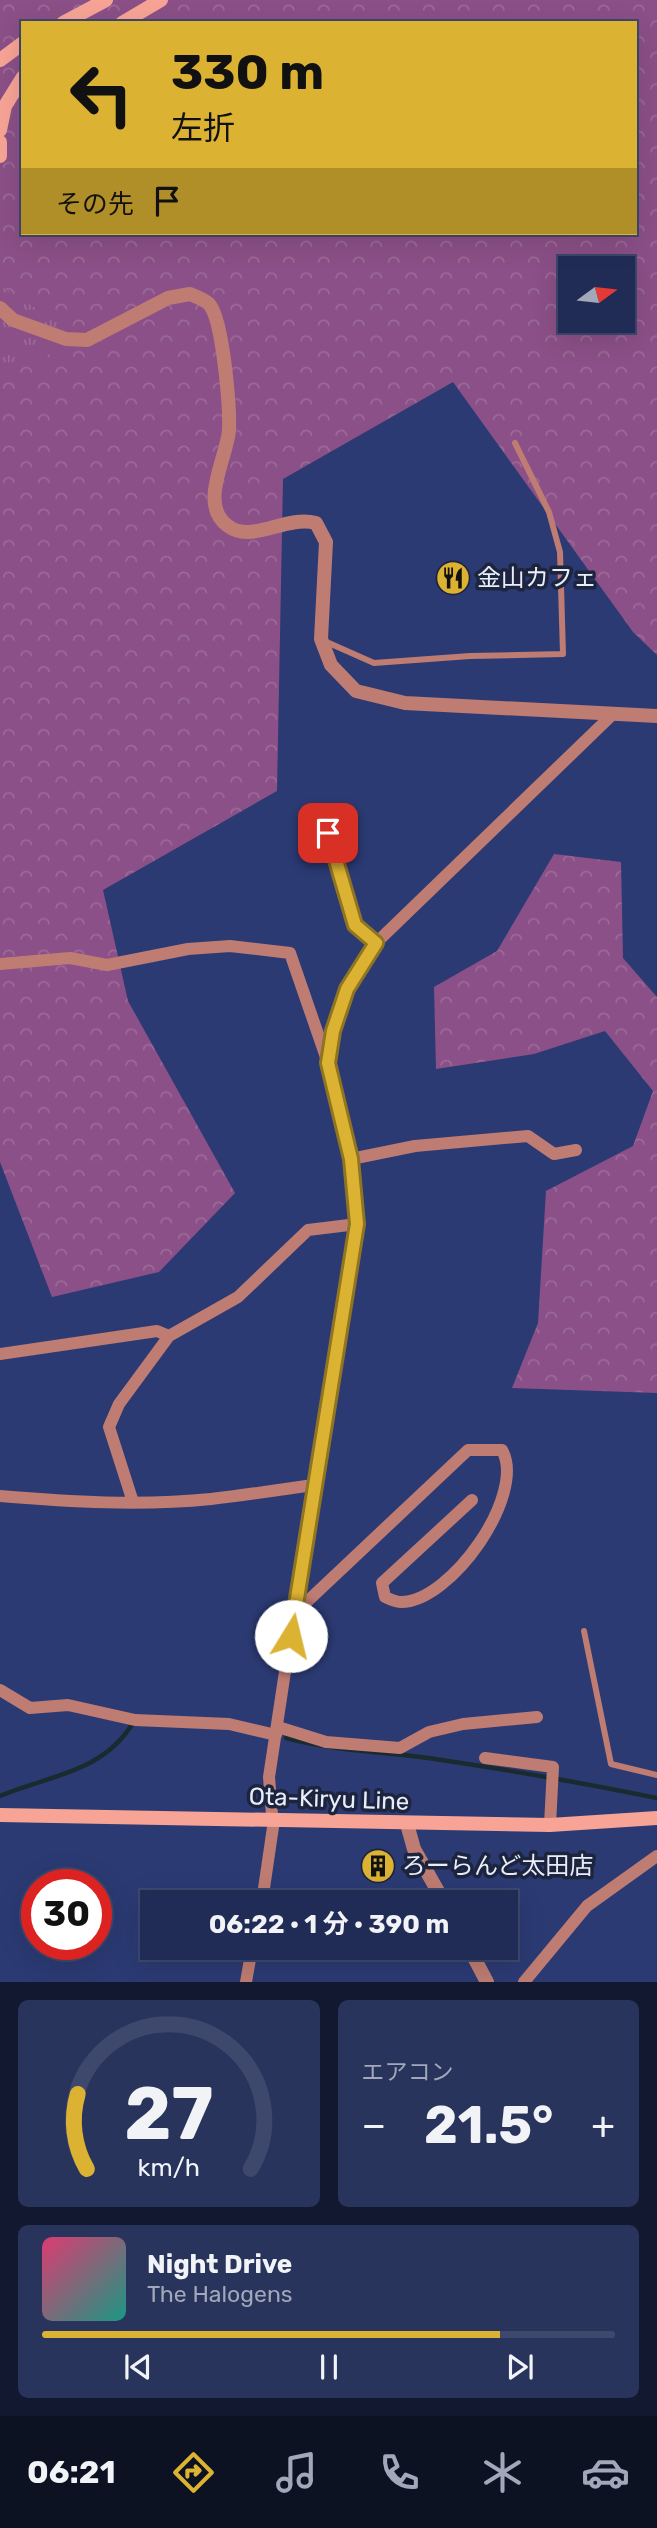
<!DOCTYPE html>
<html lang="ja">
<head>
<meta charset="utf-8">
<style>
  :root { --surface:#202c56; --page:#28345c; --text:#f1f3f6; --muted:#a2a7b9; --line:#3d486c; --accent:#dcb233 }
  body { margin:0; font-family:Rubik,"Noto Sans JP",sans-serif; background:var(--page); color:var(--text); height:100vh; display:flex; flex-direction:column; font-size:26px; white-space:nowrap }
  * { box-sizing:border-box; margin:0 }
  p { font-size:23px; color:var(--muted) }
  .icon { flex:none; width:38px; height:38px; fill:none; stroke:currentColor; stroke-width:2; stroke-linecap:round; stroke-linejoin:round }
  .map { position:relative; height:1982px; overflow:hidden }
  .panel { display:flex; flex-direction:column; gap:18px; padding:18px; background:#12182f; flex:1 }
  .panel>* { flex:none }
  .top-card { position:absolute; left:21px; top:21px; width:616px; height:214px; border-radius:0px; box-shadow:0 7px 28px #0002,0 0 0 2px var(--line); background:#dcb233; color:#111; overflow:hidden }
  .needle { width:46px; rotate:75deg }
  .controls { position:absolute; left:558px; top:256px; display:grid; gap:14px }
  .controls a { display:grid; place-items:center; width:77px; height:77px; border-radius:0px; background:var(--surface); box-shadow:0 7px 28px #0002,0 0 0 2px var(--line); font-size:35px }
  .speed { position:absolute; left:21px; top:1869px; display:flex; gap:14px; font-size:35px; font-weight:700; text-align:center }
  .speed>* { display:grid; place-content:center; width:91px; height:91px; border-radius:50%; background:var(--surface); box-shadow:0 7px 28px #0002,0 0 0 2px var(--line); line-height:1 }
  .speed .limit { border:10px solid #d22; background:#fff; color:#111 }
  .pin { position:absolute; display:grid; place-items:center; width:60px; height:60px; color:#fff; margin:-30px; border-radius:14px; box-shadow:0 4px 10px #0006 }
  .me { position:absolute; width:77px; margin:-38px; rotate:9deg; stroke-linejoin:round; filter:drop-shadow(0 0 5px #0008) }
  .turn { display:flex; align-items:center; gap:24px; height:147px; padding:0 35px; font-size:32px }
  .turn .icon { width:91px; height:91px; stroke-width:2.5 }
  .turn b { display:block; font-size:49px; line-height:60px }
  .then { display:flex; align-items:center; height:66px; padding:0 35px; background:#0003; gap:14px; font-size:26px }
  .big { font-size:52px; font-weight:700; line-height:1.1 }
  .panel .tile { flex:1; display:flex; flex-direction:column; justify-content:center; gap:10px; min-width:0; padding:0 24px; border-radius:10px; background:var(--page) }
  .panel .dial { align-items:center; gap:0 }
  .dial svg { height:182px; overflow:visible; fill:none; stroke:var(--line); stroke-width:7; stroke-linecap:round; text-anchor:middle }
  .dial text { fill:var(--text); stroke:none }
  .song { display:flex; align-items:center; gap:21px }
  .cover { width:84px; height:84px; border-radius:10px; background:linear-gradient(135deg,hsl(340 70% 55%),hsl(170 70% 35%)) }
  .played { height:7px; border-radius:4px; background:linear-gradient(90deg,var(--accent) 80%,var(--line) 80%) }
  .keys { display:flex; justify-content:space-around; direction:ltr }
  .heat { display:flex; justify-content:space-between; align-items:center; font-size:38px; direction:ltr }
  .panel .tiles { flex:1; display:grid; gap:18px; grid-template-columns:1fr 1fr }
  .tile:last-child { grid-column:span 2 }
  .trip { position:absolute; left:140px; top:1890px; width:378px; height:70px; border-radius:0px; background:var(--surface); box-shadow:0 7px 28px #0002,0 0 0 2px var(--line); font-weight:700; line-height:70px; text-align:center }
  .menu { display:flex; height:112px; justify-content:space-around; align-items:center; background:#0d1222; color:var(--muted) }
  .menu .icon { width:49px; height:49px }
  .menu .active { color:var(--accent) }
  .menu b { font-size:32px; color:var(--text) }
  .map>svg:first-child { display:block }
</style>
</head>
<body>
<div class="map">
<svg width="657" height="1982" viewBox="0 0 657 1982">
  <defs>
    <pattern id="forest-crowns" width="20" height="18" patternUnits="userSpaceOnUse" patternTransform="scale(1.75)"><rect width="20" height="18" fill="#8b5087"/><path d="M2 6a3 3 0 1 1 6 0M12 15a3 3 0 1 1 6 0" fill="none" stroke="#9b6a99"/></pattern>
    <pattern id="park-tufts" width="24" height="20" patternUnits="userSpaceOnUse" patternTransform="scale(1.75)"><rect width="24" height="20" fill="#8b5087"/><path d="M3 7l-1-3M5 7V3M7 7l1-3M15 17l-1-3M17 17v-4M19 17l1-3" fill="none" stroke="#9b6a99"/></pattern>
  </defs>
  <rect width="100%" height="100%" fill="#2b3a73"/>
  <path fill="url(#forest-crowns)" fill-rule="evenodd" d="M 0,0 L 657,0 L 657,655 L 633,632 L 453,382 L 283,479 L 277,791 L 103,890 L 128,1001 L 235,1193 L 159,1272 L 52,1297 L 0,1162 ZM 23,23 L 635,23 L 635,233 L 23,233 ZM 570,268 L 623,268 L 623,320 L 570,320 Z
    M 554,854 L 621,862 L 623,958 L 657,997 L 657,1393 L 512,1388 L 538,1323 L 546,1191 L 633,1146 L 653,1091 L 605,1031 L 534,1054 L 436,1069 L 434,987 L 497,951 Z"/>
  <path fill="url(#park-tufts)" d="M 0,286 L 87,340 L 0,372 Z"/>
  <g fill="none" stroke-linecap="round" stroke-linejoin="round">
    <path stroke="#192b2f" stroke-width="4.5" d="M 286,1738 C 336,1751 385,1752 435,1759 C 509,1770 583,1783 657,1798
      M 0,1796 C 50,1775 102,1773 133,1723"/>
    <path stroke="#be7c72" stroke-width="6" d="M 322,640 L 374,663 L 470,656 L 563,654 L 560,552 L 549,512 L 515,443
      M 321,809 L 355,925 L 376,943
      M 584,1631 L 611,1764 L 657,1775"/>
    <path stroke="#be7c72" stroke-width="12" d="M 0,964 L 70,958 L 107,965 L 188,949 L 230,946 L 290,953 L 328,1063 L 351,1159 L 357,1224 L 312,1494 L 269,1777 L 273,1827 L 262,1902
      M 329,1059 C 336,1015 350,979 376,943 L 614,713
      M 351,1159 L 415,1146 L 528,1136 L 554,1154 L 576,1150
      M 0,1354 L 157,1331 L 169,1336 L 238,1297 L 308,1230 L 357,1224
      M 0,1496 C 70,1502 141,1506 211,1499 C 245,1495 279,1490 313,1485
      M 133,1502 L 109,1427 L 119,1404 L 169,1336
      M 295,1613 L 468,1450 L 502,1450 C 527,1494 451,1602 401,1602 C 396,1602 390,1599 385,1597 L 382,1583 L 472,1500
      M 0,1690 L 30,1708 L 68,1705 L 135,1720 L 229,1724 L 276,1735
      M 278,1727 L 326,1742 L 400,1748 L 429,1732 L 463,1724 L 537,1717
      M 485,1758 L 553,1767 L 550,1825
      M 246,1982 L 252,1948
      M 524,1982 L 587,1906 L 657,1856"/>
    <path stroke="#be7c72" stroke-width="14" d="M 0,308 L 13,320 L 66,339 L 87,340 L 168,298 L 190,294 C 195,296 205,300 209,304 C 223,319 230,408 229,430 C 227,458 198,505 228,526 C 252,544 285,515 316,523 L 326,542 L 321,639 L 331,665 L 356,691 L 405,703 L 657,716
      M 407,1824 L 414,1849 L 444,1902
      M 469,1948 L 487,1982"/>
    <path stroke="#f7a496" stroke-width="14" d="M 63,23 L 106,0
      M 122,23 L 161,0
      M 0,60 L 23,43
      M 0,130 L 5,106 L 23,77
      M 0,142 L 0,156
      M 0,1815 L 550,1825 L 657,1818"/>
  </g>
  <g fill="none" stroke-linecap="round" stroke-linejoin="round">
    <g stroke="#8f7421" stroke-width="18">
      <path id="route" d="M 291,1636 L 357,1224 L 351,1159 L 328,1063 L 333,1031 L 347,989 L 376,943 L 355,925 L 328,833"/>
    </g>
    <use href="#route" stroke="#dcb233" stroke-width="12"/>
  </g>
  <defs>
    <g id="restaurant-disc" transform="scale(1.75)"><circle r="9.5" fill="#dcb233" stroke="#1d253e"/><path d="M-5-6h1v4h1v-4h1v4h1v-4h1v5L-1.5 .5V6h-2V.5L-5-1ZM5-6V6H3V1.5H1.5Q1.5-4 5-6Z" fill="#111"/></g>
    <g id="building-disc" transform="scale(1.75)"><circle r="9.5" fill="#dcb233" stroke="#1d253e"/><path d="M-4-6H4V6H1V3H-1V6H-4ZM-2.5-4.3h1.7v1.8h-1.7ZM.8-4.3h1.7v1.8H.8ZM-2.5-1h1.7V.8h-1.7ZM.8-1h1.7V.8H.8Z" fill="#111"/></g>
  </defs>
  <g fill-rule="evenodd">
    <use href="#restaurant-disc" x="453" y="578"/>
    <use href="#building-disc" x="378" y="1866"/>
  </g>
  <g text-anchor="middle" stroke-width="7" stroke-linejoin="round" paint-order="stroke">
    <g font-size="24" fill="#e8edfb" stroke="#1d253e" text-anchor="start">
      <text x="477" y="586">金山カフェ</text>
      <text x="402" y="1874">ろーらんど太田店</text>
    </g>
    <g font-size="24" fill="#e8edfb" stroke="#1d253e">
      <text transform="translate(329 1799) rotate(2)" y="8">Ota-Kiryu Line</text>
    </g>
  </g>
</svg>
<div class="controls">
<a><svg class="needle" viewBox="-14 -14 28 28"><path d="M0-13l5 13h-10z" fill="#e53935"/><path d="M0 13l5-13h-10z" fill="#a2a7b9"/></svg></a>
</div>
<div class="speed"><div class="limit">30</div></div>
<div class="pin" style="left:328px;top:833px;background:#d93025"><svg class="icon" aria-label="arrive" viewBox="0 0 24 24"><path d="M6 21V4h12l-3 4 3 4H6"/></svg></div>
<svg class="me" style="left:291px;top:1636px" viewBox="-20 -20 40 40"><circle r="19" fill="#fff"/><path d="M0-13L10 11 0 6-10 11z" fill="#dcb233"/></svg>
<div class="trip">06:22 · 1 分 · 390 m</div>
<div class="top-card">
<div class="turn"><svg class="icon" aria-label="left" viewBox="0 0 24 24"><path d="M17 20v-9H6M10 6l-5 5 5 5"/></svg><div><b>330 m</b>左折</div></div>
<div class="then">その先<svg class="icon" aria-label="arrive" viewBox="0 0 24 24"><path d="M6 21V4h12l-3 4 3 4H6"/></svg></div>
</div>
</div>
<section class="panel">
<div class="tiles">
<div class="tile dial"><svg viewBox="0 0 100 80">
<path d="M14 69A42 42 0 1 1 86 69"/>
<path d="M14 69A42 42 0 0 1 10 36" stroke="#dcb233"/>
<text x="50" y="56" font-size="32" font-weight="700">27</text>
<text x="50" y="72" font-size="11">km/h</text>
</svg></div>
<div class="tile"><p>エアコン</p>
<div class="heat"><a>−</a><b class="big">21.5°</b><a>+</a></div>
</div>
<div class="tile">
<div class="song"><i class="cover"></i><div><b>Night Drive</b><p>The Halogens</p></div></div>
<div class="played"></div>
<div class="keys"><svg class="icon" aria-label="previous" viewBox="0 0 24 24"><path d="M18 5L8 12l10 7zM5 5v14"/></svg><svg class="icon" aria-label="pause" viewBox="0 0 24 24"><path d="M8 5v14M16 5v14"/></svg><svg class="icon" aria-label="next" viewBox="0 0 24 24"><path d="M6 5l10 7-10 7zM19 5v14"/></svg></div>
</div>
</div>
</section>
<nav class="menu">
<b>06:21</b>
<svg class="icon active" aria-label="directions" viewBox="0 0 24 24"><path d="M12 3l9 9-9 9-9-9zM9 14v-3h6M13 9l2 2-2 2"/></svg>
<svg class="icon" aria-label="music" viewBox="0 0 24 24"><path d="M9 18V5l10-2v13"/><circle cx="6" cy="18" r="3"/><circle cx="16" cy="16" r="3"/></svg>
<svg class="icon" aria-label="phone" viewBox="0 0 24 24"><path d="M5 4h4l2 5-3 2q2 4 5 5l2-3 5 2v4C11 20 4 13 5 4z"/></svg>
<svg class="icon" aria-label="climate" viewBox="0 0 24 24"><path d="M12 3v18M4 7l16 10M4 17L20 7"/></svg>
<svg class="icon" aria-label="car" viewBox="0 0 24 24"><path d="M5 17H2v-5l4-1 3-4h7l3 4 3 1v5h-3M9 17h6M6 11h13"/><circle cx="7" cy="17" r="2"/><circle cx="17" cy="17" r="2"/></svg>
</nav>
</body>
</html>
